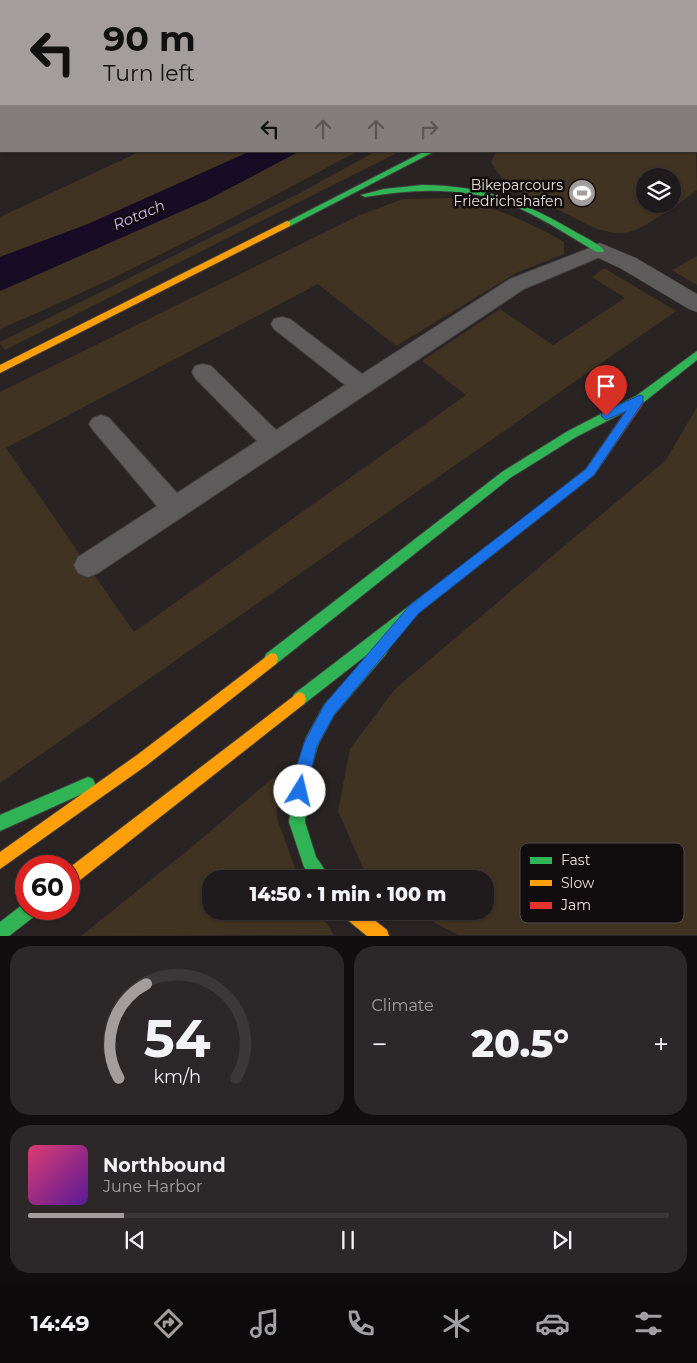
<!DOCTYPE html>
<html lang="en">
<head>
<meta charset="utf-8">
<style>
  :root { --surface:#1f1a1b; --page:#2c2728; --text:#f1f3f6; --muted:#a1a1a3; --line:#3c383a; --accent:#a49d9e }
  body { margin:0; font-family:Montserrat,sans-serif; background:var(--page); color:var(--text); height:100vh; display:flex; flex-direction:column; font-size:19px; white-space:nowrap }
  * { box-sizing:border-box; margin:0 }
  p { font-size:16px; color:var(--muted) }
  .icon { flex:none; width:28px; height:28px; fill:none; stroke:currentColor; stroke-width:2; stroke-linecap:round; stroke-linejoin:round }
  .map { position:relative; height:936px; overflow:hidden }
  .details { display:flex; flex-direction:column; gap:10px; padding:10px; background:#110e0f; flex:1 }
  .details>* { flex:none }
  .guide { position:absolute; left:0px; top:0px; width:698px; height:152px; box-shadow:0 1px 4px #0004,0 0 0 1px var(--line); background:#a49d9e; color:#111; overflow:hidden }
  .controls { position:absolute; left:636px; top:168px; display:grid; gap:10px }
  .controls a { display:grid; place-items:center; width:45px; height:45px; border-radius:50%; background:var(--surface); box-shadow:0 1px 4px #0004,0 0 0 1px var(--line); font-size:25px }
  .speed { position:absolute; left:15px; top:855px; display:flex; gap:10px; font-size:25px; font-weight:700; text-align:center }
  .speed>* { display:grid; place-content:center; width:65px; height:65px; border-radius:50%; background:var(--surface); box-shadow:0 1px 4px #0004,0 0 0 1px var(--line); line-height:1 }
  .speed .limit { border:8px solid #d22; background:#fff; color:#111 }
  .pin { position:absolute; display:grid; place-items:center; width:42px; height:42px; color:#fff; margin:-51px -21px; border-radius:50% 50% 50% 0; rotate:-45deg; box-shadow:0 0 5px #0007 }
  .pin .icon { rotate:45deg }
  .me { position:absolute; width:55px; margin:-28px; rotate:9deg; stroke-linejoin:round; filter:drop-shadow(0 0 4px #0008) }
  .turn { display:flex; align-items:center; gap:18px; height:105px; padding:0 20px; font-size:22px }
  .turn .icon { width:65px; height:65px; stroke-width:2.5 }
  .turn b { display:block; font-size:35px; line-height:42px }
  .lanes { display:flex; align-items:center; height:48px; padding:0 20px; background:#0003; justify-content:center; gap:25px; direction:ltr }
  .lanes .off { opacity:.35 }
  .big { font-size:38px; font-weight:800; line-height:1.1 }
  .details .widget { flex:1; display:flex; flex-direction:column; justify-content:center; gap:8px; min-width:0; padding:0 18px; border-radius:20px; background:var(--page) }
  .details .dial { align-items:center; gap:0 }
  .dial svg { height:130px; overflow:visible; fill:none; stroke:var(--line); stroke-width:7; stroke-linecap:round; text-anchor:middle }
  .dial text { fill:var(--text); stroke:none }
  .song { display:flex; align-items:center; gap:15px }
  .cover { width:60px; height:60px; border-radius:8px; background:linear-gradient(135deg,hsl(340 70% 55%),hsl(270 70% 35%)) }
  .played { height:5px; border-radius:2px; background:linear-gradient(90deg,var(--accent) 15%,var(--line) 15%) }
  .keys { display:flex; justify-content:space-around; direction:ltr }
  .heat { display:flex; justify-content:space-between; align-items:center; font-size:28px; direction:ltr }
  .details .tiles { flex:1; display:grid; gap:10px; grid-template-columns:1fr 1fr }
  .widget:last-child { grid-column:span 2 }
  .trip { position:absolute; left:202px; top:870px; width:292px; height:50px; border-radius:20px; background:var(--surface); box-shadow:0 1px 4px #0004,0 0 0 1px var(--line); font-weight:800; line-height:50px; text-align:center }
  .dock { display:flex; height:80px; justify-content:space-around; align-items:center; background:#0c0a0b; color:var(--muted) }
  .dock .icon { width:35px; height:35px }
  .dock .current { color:var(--accent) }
  .dock b { font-size:22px; color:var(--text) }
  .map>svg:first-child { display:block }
</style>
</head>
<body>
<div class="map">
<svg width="697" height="936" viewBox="0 0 697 936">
  <rect width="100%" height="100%" fill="#292324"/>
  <path fill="#413321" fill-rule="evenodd" d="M 696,150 L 697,190 C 688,198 642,229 633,231 C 602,239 581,219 554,208 C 540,202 525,198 513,189 C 503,182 497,172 491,162 L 497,151 ZM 645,176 L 672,176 L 672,204 L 645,204 Z
    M 141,151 L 251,151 L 88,224 L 0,257 L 0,217 Z
    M 300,151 L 358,151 C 241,214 123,277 0,329 L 0,291 L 207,200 Z
    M 376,151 L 401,151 L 5,350 L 0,344 L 0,342 L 300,193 Z
    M 453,198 C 494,207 528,221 564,242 L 564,254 L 516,273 L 396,346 L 318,284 L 6,448 L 134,632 L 466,395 L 422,361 L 500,309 L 553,345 L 625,298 L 592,277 L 604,268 L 676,311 L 0,783 L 0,392 L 360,215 L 403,199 Z
    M 697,256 L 697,285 L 672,270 Z
    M 697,407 L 697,935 L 458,935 L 413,911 L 486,911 L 486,879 L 375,879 L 363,868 L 338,811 L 350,749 L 395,689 L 666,460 Z
    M 275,776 L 277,818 L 299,879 L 211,879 L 211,911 L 319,911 L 334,935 L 81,936 L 193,846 Z"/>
  <path fill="#180b25" d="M 251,151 L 300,151 L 207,200 L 0,291 L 0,257 L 88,224 Z"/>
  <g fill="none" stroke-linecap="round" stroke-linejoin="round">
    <g stroke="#433e3f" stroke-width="2">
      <path id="lane" d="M 162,0 L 177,0 L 178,1 L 163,1 Z
        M 600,244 L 607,246 L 610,250 L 607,254 L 524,289 L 98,573 L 88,577 L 78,573 L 74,565 L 78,557 L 157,506 L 93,430 L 89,424 L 93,418 L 101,415 L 109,418 L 177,493 L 257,441 L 195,378 L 192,372 L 195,366 L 203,364 L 211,366 L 276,430 L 345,385 L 274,329 L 271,324 L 274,319 L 282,317 L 290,319 L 362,374 L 510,279 Z"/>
    </g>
    <g stroke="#433e3f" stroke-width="1">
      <path id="street" d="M 1,22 L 1,32 L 0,33 L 0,23 Z
        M 600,243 L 636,258 L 697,294 L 697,312 L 689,309 L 620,268 L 592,255 L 589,250 L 592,245 Z"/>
    </g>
    <g stroke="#433e3f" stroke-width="2">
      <path id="fast" d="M 425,151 L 435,151 L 290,226 L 284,226 L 283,224 Z
        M 422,185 C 481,185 522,201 572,230 C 582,236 596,242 604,250 L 603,252 L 597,252 C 572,238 549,222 523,210 C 472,186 419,188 365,197 L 361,195 L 384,189 Z
        M 697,351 L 697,360 L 644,402 L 576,437 L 510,478 L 276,664 L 271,665 L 266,664 L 264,659 L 266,654 L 502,472 L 568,431 L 636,396 Z
        M 553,496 L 557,498 L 559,501 L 557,504 L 379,644 L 386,646 L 388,650 L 386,654 L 334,715 L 318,745 L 309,775 L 305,822 L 316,857 L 331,879 L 313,879 L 304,867 L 289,822 L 295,775 L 306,738 L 324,705 L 373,650 L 304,704 L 299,706 L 294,704 L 292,699 L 294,694 Z
        M 88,777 L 93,779 L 95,784 L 93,789 L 0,831 L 0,815 Z
        M 26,902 L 26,909 L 38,909 L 36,915 L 9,936 L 0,936 L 0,922 Z"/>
    </g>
    <g stroke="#433e3f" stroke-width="2">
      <path id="slow" d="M 536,0 L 544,0 L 545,1 L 537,1 Z
        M 696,58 L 697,58 L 697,63 L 696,63 Z
        M 287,221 L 290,222 L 290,226 L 0,373 L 0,365 Z
        M 271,653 L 276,654 L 278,659 L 276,664 L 147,765 L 0,869 L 0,852 L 137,755 Z
        M 299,692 L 304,694 L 306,699 L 304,704 L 75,884 L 69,886 L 69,868 Z
        M 342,911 L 363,911 L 387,930 L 389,936 L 367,936 L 344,917 Z"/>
    </g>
    <g stroke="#433e3f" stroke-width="2">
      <path id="jam" d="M 638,398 L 643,402 L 642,405 L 594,475 L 557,504 L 549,504 L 547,501 L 549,498 L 586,469 L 634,399 Z"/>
    </g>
    <use href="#lane" fill="#5f5c5d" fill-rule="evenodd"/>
    <use href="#street" fill="#5f5c5d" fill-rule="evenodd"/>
    <use href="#fast" fill="#30b455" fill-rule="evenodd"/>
    <use href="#slow" fill="#ff9f0a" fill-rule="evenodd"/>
    <use href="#jam" fill="#e5322d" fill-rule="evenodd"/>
  </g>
  <path fill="#1a73e8" stroke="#114b97" d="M 640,395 L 643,396 L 643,402 L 594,475 L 419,613 L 334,715 L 317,746 L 305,796 L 300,799 L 295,796 L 293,791 L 294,775 L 304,743 L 324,705 L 410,605 L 586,469 L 626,411 L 606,420 L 601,416 L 602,413 Z"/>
  <defs>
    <g id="stadium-disc" transform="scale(1.4375)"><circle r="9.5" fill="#a49d9e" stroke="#110c0d"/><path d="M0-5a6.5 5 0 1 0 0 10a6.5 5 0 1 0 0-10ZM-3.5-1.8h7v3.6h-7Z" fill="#fff"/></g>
  </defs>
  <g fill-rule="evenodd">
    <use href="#stadium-disc" x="582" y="193"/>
  </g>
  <g text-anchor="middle" stroke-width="5" stroke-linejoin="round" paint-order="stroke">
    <g font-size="14" fill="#e6dfe0" stroke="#110c0d" text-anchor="end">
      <text x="563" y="190">Bikeparcours<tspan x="563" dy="16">Friedrichshafen</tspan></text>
    </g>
    <g font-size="15" font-style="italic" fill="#d0b8f5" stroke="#110c0d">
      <text transform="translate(139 215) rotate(-23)" y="5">Rotach</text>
    </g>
  </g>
  <rect x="520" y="843" width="164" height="80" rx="8" fill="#110c0d" stroke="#514b4c" stroke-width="1"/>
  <rect x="530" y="857" width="22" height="7" fill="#30b455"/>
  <rect x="530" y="880" width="22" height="6" fill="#ff9f0a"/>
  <rect x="530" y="902" width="22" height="7" fill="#e5322d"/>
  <g font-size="14" fill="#e6dfe0">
    <text x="561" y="865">Fast</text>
    <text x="561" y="888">Slow</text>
    <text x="561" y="910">Jam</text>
  </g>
</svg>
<div class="controls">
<a><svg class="icon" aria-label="layers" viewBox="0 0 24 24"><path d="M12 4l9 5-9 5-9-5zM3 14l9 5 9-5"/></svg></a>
</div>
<div class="speed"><div class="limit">60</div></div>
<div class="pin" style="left:606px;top:416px;background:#d93025"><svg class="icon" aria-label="arrive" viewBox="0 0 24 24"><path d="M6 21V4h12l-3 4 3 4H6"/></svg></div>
<svg class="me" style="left:300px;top:791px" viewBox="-20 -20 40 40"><circle r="19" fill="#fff"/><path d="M0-13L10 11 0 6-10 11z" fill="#1a73e8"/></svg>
<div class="trip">14:50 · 1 min · 100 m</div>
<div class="guide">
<div class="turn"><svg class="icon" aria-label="left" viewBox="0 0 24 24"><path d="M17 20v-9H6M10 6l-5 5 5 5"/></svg><div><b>90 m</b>Turn left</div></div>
<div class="lanes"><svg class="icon" aria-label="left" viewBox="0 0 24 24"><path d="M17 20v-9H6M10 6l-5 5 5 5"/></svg><svg class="icon off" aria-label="ahead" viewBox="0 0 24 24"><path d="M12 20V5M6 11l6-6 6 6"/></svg><svg class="icon off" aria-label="ahead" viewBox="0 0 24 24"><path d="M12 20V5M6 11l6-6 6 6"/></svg><svg class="icon off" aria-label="right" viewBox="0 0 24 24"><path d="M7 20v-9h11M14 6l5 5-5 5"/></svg></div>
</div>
</div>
<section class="details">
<div class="tiles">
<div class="widget dial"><svg viewBox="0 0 100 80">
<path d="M14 69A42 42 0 1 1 86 69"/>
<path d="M14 69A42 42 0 0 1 31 11" stroke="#a49d9e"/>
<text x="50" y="56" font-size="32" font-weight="700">54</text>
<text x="50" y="72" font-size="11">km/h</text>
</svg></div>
<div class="widget"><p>Climate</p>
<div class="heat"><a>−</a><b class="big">20.5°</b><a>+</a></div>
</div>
<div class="widget">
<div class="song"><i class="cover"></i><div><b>Northbound</b><p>June Harbor</p></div></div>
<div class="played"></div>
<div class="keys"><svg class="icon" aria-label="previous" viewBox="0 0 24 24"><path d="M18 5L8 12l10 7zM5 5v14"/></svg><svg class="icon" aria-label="pause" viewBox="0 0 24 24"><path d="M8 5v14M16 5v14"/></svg><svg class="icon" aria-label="next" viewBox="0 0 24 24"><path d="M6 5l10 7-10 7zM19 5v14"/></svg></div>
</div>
</div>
</section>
<nav class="dock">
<b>14:49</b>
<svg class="icon current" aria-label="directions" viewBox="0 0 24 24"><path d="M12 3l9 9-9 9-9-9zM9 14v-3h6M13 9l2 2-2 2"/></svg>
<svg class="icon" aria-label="music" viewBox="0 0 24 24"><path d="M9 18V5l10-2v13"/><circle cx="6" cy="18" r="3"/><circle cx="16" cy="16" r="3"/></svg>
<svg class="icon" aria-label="phone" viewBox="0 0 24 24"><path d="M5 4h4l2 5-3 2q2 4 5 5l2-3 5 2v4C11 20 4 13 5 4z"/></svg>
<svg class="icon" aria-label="climate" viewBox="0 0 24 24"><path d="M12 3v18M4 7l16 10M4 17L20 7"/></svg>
<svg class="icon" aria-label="car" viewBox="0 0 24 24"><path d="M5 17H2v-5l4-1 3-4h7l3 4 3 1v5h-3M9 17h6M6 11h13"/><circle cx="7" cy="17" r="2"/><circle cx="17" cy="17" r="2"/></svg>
<svg class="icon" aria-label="filters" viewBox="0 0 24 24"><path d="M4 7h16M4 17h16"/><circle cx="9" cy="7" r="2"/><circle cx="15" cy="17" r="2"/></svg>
</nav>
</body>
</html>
